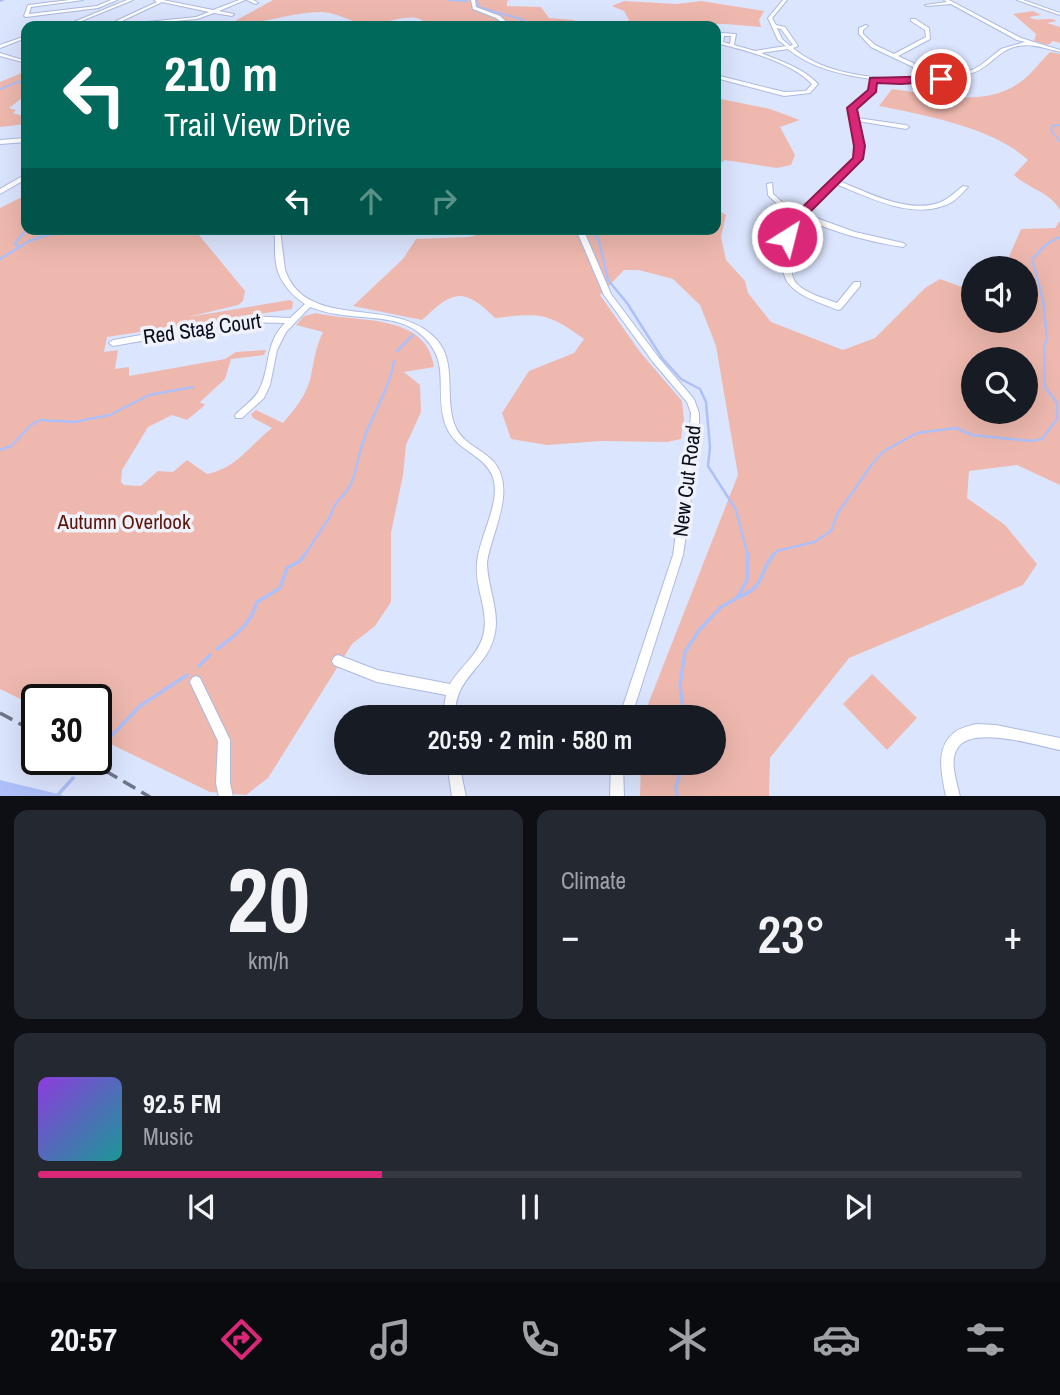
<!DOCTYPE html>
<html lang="en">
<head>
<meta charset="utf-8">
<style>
  :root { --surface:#171b24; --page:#242831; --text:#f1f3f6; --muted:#9ea1a6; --line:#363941; --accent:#db2777 }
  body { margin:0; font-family:"Archivo Narrow",sans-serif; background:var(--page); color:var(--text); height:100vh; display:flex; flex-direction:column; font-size:26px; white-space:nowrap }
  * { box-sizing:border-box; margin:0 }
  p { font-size:23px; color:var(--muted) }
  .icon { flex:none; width:38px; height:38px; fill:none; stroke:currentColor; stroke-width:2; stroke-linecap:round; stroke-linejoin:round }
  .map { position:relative; height:796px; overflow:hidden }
  .side { display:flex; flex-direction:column; gap:14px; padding:14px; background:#0d0f14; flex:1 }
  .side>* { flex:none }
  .top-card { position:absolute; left:21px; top:21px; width:700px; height:214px; border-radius:14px; box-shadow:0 7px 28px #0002; background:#00695c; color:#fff; overflow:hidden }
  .buttons { position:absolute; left:961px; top:256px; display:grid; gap:14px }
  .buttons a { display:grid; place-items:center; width:77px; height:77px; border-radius:50%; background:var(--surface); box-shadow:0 7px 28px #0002; font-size:35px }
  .speed { position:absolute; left:21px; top:684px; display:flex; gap:14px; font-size:35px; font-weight:700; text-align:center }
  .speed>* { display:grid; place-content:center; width:91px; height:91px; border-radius:50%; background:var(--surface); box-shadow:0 7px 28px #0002; line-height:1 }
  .speed .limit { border:4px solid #111; border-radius:10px; background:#fff; color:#111 }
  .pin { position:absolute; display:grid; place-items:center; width:60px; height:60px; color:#fff; margin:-30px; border:4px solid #fff; border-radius:50%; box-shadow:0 2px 7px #0007 }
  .me { position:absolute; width:77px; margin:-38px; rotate:36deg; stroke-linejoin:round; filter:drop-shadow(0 0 5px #0008) }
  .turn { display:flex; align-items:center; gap:24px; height:147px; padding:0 28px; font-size:32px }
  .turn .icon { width:91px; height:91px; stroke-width:2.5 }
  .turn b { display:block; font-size:49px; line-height:60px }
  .lanes { display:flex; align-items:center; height:66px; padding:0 28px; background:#0003; justify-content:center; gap:35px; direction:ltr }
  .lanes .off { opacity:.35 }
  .big { font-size:52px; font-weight:600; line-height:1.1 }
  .side .card { flex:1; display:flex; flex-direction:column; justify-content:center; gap:10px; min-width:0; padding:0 24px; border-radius:14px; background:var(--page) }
  .side .dial { align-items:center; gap:0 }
  .dial b { font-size:91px; line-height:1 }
  .song { display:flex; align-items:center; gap:21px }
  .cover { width:84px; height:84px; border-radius:10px; background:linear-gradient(135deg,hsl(270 70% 55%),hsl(180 70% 35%)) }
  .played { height:7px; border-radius:4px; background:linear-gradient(90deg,var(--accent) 35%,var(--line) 35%) }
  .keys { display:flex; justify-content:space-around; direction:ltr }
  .heat { display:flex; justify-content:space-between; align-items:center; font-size:38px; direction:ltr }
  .side .tiles { flex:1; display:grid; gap:14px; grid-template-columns:1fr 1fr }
  .card:last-child { grid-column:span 2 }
  .trip { position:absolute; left:334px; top:705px; width:392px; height:70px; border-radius:35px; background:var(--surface); box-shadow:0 7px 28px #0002; font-weight:600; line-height:70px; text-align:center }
  .menu { display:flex; height:112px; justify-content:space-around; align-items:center; background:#090b0e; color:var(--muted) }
  .menu .icon { width:49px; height:49px }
  .menu .current { color:var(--accent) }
  .menu b { font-size:32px; color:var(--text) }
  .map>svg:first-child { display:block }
</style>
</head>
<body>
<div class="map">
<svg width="1060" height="797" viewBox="0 0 1060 797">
  <rect width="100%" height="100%" fill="#dce5fe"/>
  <path fill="#eeb8ae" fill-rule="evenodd" d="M 273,0 L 510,0 L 507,1 L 507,6 L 541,7 L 549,18 L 574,20 L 580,26 L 427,26 C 419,8 387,24 372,24 C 354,25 338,12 321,12 C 289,12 257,26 226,26 Z
    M 624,1 L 677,4 L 701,1 L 764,11 L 759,20 L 761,27 L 725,24 L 618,26 L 629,20 L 624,11 L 612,6 Z
    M 1033,11 L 1041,15 L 1029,17 C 1038,23 1048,16 1057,21 L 1047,23 L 1060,27 L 1060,43 L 1053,41 L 1048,45 L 1034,41 L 1036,34 L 1013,14 Z
    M 1050,52 L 1060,54 L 1060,210 C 1051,193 1028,188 1014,175 L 1028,160 C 994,128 925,115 879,106 L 892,89 C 932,94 984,108 1019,83 C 1031,75 1040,62 1050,52 Z
    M 24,72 L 26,73 L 26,95 L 9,108 L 16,110 L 13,113 L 26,117 L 26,124 L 0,127 L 0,82 Z
    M 716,98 L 770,109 L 800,120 L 780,127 L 795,155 L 791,165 L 777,168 L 725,160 L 716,166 Z
    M 26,195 L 26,229 L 194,229 L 245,291 L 243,301 L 238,305 L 188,317 L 290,300 L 293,302 L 292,309 L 107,337 L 104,352 L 118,350 L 115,369 L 129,367 L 129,376 L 225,359 L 236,352 L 266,350 L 264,355 L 231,359 L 225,379 L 200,402 L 205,405 L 187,420 L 172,415 L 148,427 L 122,470 L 121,482 L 124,485 L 141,486 L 158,471 L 173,472 L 187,460 L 207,474 C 237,468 249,446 272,428 L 253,418 L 251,414 L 256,410 L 283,423 C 294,410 305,397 310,380 C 314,363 315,348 323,332 L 296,325 L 304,316 L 316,313 C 356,323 427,312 434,367 L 404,372 L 420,385 L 421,412 L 406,445 L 403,475 L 391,533 L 391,602 L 375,626 L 352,644 L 268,778 L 246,795 L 210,792 L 96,737 L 96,700 L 37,700 L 37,707 L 0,689 L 0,208 Z
    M 716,209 L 726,215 L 721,237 L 726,260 L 745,281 L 748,293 L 771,322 L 843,350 L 875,338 L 925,288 L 940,279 L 973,291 L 973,320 L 1026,320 L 1026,268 L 1004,268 L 1021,229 L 1055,228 L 1060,221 L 1060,485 L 1017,465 L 969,471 L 967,498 L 1005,525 L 1037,564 L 1023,585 L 849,658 L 770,758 L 769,796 L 640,796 L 641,763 L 714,763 L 714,718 L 643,717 L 738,475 L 716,346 L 700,305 L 673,279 L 639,270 L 624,270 L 600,295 L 640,352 L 682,401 L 684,419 L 681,439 L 667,442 L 601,441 L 547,445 L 511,439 L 502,413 L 529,371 L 574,353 L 584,339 C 547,312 540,313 495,318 C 462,285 452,292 422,320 L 353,306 L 403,259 L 416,239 L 470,237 L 496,229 L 716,229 ZM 973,359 L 1026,359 L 1026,411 L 973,411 Z
    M 872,674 L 917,718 L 887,750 L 843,704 Z"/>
  <path fill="#adc0f9" d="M 0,780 L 58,794 L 64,796 L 0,796 Z"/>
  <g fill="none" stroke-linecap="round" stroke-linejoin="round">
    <path stroke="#adc0f9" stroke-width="2" d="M 448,0 L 467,1
      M 477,0 L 478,7 L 521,19 L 534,26
      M 0,1 L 3,0
      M 0,89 L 26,79
      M 1060,125 L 1052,126 L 1051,130 L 1060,142"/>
    <path stroke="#adc0f9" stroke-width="2.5" d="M 592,229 L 599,241 L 608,280 L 627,303 L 662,358 L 681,379 L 700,389 L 706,402 L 710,447 L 708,466 L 736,510 L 748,556
      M 18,247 L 15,243 L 27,229
      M 0,259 L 29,241 L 65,229
      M 397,351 L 413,335
      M 0,450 L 11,446 L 31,425 L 40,420 L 74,422 L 110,415 L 149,395 L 193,387
      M 304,556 L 331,515 C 333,501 346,496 351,484 C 357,471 358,455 363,442 C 372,414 389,390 394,361
      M 773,556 L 777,551 L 814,542 L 831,531 L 838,513 L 872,464 L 884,451 L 917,433 L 956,428 L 972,435 L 1031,441 L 1042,439 L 1057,419 L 1057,403 L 1045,387 L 1044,347 L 1047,338 L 1043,300 L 1032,259 L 1048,243 L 1060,237"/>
    <path stroke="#adc0f9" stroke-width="3.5" d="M 737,598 C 768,585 757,574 774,554
      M 217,649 C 235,636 251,624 257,602 L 280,588 L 287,568 L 300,561 L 305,554
      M 199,666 L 210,655
      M 684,718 L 680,685 L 685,652 L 700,629 L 721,607 L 737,598 L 747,580 L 748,554
      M 101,747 L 140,706 L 187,675
      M 56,797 L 73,778
      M 677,797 L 676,787 L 683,763"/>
    <g stroke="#acbae2" stroke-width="2">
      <path id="minor" d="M 70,0 L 83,0 L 31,7 L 29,14 L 97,6 L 111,0 L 117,0 L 98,8 L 26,17 L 24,16 L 28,5 Z
        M 127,0 L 133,0 L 69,26 L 64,26 Z
        M 154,0 L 163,0 L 213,10 L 239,0 L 245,0 L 219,11 L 234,14 L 232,16 L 214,13 L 197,19 L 122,26 L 108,26 L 196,17 L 209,12 L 162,2 L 120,22 L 116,21 L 157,2 Z
        M 247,0 L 253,0 L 258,3 L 255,4 Z
        M 471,0 L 475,0 L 476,7 L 500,16 L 511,26 L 507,26 L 496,18 L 473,9 Z
        M 783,0 L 787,0 L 772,18 L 776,25 L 785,27 L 798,46 L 793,48 C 828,78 890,81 934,77 L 871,47 L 859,34 L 859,28 L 866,25 L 868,26 L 863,30 L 863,34 L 875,45 L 894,54 L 926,37 L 925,30 L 911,21 L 911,19 L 915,19 L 929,28 L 930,39 L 898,56 L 941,76 L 946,76 L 972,70 L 981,65 L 1001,49 L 1025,42 L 1017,40 L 951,4 L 927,6 L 925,5 L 947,2 L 944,0 L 949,0 L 1021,38 L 1060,50 L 1060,52 C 1038,46 1019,39 999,55 C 990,62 983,70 972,73 C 942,83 906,83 875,79 L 872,95 L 855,108 L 857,118 L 906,125 L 909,127 L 906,129 L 858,121 L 863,146 L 861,159 L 839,181 C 866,192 905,212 935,204 C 947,201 954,193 963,186 L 968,187 C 963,192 958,198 952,202 C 915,222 871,198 836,184 L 805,214 L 855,232 L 903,243 L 906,245 L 903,247 C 869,242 834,232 802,218 C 797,223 792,229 791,236 C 788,247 789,277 797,284 C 807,294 824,298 837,303 L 854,282 L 860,282 L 860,286 L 841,309 L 838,310 C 821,303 788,294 784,274 C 782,267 783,258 783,251 C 784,236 786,226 797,215 L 777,204 L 768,195 L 767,184 L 772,183 L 773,194 L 782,202 L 800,212 L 855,159 L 857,146 L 852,120 L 850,119 L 851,118 L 849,108 L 868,93 L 871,79 C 842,75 811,68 788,49 L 761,53 C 781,61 803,68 818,84 L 810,93 L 784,96 L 716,78 L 716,75 L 784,92 L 806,91 L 812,84 C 791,62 745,50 716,43 L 716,41 L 718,41 L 720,34 L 722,33 L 736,34 L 734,45 L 755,51 L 786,46 L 778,40 L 768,18 ZM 777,28 L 781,29 L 793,45 L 790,46 L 782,39 ZM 724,36 L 731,36 L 730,44 L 723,42 Z
        M 1017,0 L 1023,0 L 1060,13 L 1060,15 Z
        M 26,36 L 26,38 L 0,48 L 0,45 Z
        M 0,53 L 26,61 L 26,63 L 0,56 Z
        M 26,138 L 26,142 L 0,144 L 0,140 Z
        M 26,174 L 26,179 L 0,194 L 0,189 Z
        M 274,229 L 280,229 L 285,270 C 307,333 397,294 437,340 C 458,364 443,401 456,428 C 463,443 481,449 492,460 C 518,487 492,531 487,562 C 487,587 501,612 494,637 C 488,661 469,671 460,691 C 456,700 455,708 454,718 L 442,718 L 446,695 L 377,682 L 334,665 L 332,661 L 334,657 L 338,655 L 377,670 L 450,684 C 460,667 478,655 483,636 C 490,612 474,587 477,563 C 479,536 503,500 492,475 C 482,452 452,451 444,420 C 435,385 452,359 418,332 C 396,315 362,319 336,314 C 327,313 319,310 310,307 L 286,332 L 277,350 L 270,385 L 264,398 L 242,418 L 236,418 L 235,416 L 236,414 C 244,406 255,399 259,390 C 271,368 264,344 285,323 L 247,322 L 113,346 L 109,343 L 113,340 L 247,316 L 290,318 L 305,304 C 291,295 278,280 276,263 C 274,252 276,241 274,229 Z
        M 576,229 L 583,229 L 611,294 L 659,358 L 694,399 L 699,413 L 699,442 L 683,555 L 631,718 L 619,718 L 673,555 L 689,442 L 691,413 L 687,402 L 653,362 L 604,295 Z
        M 196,676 L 200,678 L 230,740 L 230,783 L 233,797 L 219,797 L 216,783 L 218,741 L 190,682 L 192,678 Z
        M 976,724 L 996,725 L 1060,738 L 1060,750 C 1038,746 970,724 957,749 C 949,762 957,782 960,797 L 946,797 C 942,775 934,748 955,732 C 960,728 969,726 976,724 Z
        M 447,763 L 459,763 L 466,797 L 452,797 Z
        M 611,763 L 623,763 L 624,797 L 610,797 Z"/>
    </g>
    <use href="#minor" fill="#fff" fill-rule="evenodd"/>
    <path stroke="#6f7589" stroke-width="3.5" stroke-dasharray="14 7" stroke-linecap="butt" d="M 0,713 L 37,733
      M 87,760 L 150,797"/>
  </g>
  <path fill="#db2777" stroke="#8e194d" stroke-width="2" d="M 941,76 L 945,77 L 945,81 L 901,84 L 877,83 L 876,92 L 857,109 L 865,146 L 863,159 L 798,224 L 791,240 L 782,240 L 781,237 L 789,220 L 853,158 L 854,146 L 847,108 L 868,90 L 870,78 Z"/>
  <g text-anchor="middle" stroke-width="7" stroke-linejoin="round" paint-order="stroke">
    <g font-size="21" fill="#0a0e1c" stroke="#eff2fb">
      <text transform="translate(202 329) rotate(-8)" y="7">Red Stag Court</text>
      <text transform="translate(687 481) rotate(-83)" y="7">New Cut Road</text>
    </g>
    <g font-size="21" fill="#5f150c" stroke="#eff2fb">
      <text x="124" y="529">Autumn Overlook</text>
    </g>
  </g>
</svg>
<div class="buttons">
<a><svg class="icon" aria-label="sound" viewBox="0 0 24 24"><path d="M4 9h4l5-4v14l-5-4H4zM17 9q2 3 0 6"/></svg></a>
<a><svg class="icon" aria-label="search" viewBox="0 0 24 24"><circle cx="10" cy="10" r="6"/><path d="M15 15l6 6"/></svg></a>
</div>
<div class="speed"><div class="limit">30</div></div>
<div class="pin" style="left:941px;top:79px;background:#d93025"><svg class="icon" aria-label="arrive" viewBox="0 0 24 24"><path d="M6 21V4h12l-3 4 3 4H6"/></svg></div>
<svg class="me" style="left:787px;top:237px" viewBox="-20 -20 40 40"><circle r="17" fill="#db2777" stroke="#fff" stroke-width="3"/><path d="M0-11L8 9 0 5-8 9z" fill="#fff"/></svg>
<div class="trip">20:59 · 2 min · 580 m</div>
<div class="top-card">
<div class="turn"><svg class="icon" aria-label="left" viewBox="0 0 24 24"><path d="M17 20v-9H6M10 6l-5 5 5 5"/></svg><div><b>210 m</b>Trail View Drive</div></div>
<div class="lanes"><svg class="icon" aria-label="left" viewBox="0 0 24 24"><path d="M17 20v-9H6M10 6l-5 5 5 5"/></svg><svg class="icon off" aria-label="ahead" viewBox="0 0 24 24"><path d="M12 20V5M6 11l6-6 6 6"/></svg><svg class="icon off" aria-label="right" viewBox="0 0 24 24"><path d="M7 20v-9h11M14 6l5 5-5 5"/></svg></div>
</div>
</div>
<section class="side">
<div class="tiles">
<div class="card dial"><b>20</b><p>km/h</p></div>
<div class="card"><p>Climate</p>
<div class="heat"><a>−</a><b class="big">23°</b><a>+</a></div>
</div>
<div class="card">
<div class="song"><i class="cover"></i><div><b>92.5 FM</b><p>Music</p></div></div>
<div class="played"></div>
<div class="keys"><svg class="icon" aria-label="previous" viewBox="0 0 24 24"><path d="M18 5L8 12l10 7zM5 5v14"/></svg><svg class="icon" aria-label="pause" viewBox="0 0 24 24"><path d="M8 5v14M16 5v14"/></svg><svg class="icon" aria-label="next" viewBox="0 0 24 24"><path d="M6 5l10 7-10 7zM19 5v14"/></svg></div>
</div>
</div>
</section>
<nav class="menu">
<b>20:57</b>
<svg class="icon current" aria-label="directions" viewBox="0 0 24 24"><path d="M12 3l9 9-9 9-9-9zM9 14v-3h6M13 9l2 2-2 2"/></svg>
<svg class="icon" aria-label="music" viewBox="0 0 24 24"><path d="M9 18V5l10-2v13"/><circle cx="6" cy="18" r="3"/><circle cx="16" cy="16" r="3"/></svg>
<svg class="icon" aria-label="phone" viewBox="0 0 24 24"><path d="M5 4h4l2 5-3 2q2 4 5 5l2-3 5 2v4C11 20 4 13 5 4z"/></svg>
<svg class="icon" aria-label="climate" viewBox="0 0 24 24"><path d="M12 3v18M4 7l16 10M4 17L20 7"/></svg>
<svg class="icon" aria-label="car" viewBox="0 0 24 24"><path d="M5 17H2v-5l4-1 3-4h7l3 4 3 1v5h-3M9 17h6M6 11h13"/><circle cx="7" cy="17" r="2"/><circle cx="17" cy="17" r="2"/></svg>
<svg class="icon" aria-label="filters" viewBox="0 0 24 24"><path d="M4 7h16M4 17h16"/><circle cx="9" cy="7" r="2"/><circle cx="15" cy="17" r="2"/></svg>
</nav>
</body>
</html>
